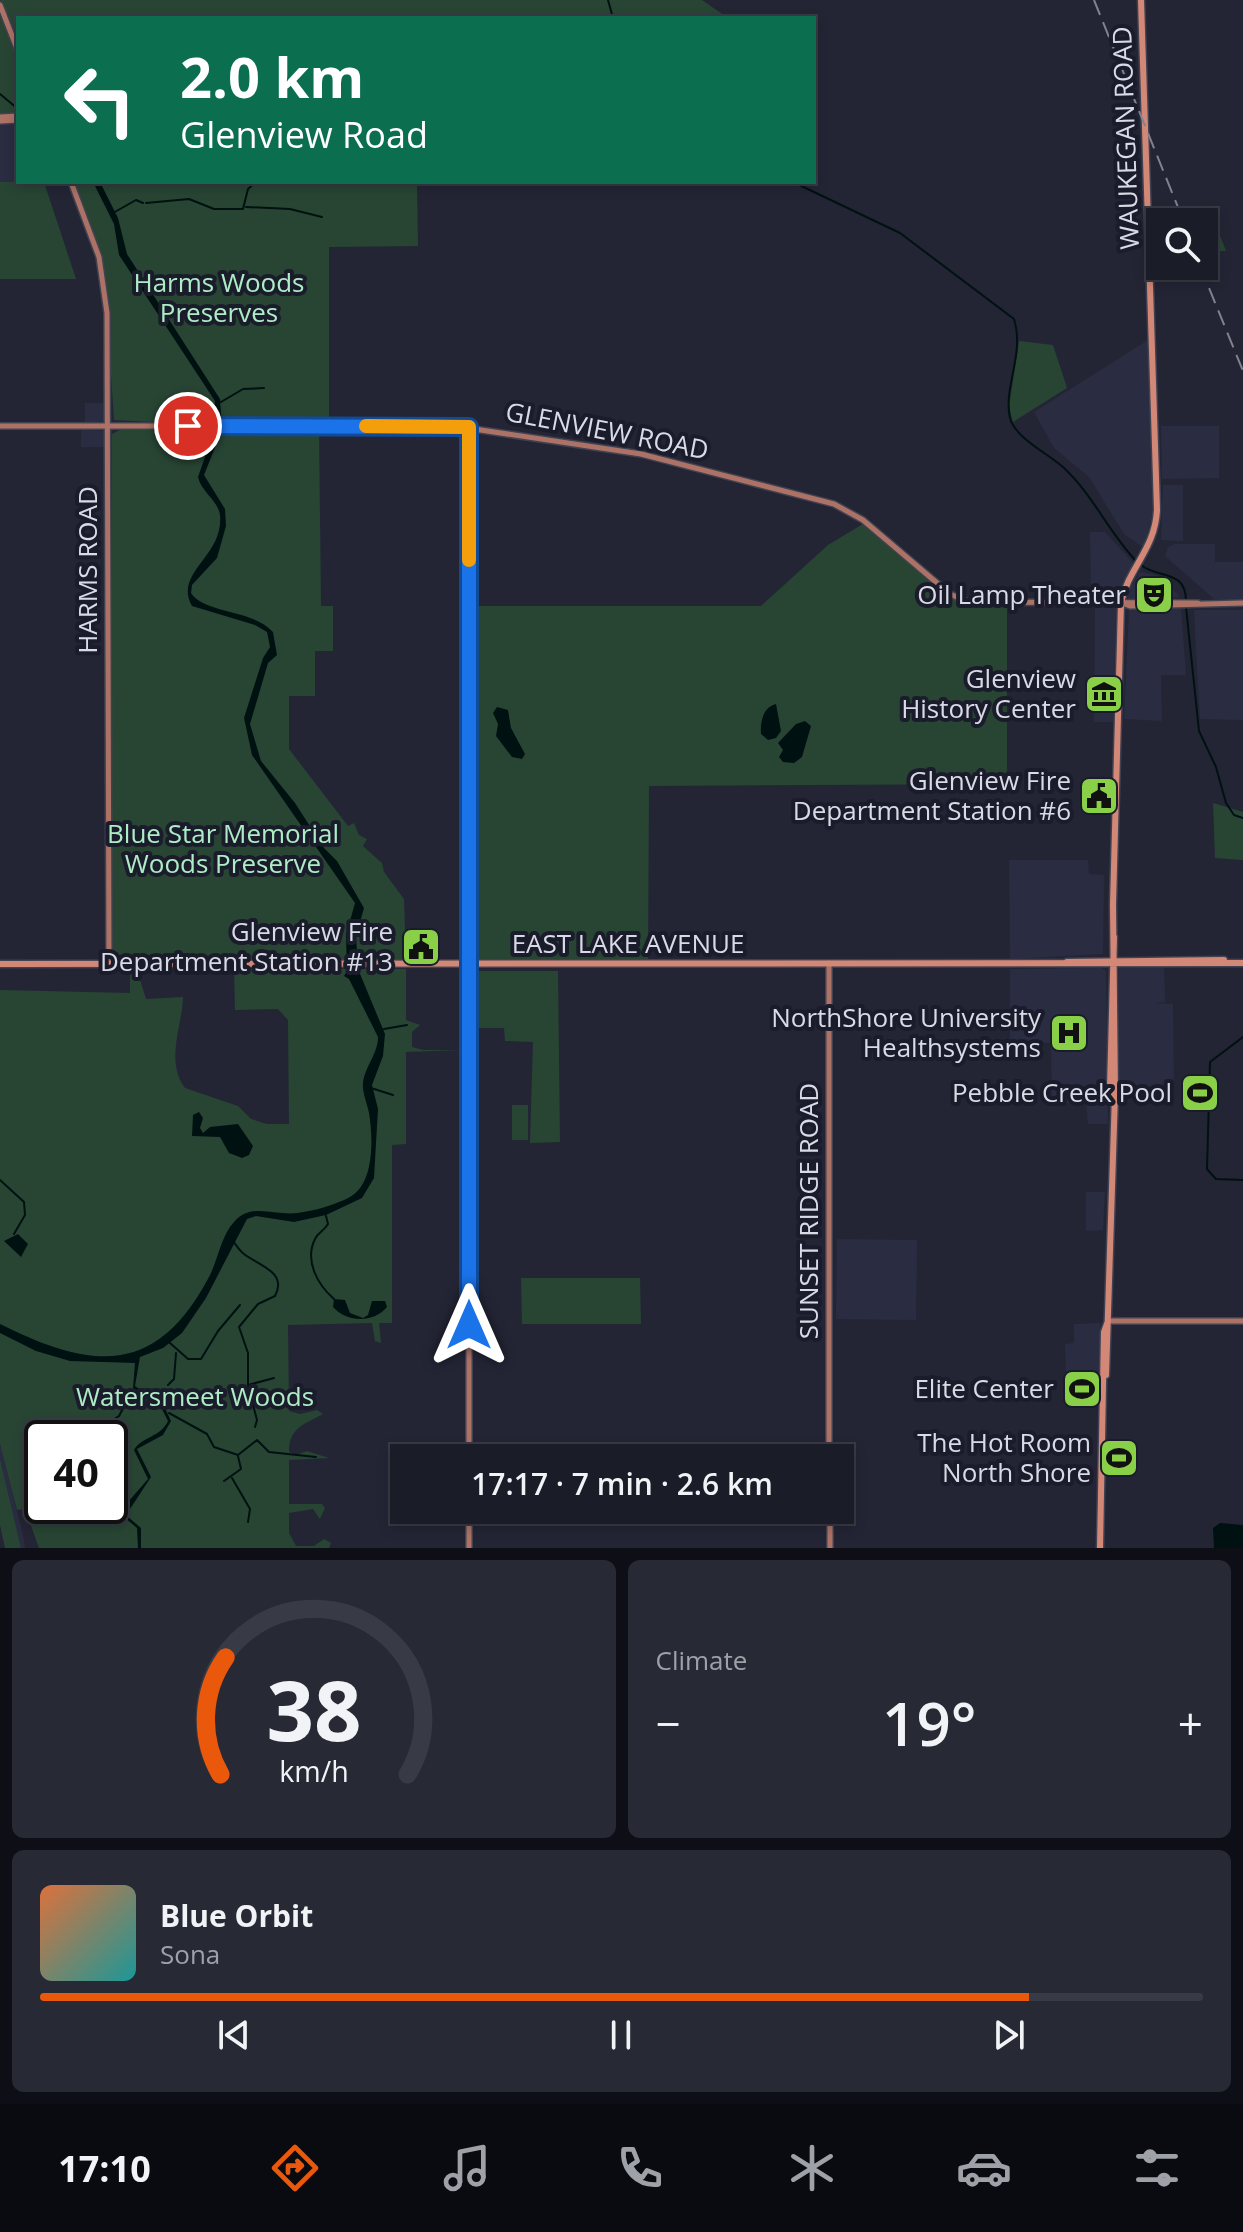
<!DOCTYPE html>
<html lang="en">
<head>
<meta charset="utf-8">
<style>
  :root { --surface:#1a1c28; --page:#272934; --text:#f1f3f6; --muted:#9fa1a8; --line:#383a45; --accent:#ea580c }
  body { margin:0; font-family:"Open Sans",sans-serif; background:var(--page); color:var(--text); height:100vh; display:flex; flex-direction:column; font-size:30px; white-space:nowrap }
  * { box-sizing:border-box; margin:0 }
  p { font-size:26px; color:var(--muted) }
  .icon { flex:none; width:44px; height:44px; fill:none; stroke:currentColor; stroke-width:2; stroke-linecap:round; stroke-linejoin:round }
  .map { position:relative; height:1548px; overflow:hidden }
  .drawer { display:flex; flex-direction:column; gap:12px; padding:12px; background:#0e0f16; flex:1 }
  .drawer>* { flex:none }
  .top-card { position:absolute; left:16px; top:16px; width:800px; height:168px; border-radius:0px; box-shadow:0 4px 12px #0003,0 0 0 2px var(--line); background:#0b6e4f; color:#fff; overflow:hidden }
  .tools { position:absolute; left:1146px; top:208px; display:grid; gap:16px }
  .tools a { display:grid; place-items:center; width:72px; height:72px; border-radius:0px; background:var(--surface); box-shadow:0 4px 12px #0003,0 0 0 2px var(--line); font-size:40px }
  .speed { position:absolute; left:24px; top:1420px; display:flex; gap:16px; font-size:40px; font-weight:700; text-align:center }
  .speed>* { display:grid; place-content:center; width:104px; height:104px; border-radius:50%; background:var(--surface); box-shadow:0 4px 12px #0003,0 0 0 2px var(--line); line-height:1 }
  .speed .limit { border:4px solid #111; border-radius:12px; background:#fff; color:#111 }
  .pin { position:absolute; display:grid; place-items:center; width:68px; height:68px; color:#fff; margin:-34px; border:4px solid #fff; border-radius:50%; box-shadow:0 2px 8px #0007 }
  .me { position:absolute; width:88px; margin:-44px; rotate:0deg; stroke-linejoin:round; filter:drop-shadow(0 0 6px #0008) }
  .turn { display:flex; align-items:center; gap:28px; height:168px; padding:0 32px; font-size:36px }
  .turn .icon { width:104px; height:104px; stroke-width:2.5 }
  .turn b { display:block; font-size:56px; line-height:68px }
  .big { font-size:60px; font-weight:600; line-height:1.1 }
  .drawer .widget { flex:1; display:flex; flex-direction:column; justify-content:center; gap:12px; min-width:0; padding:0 28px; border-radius:12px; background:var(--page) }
  .drawer .dial { align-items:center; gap:0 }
  .dial svg { height:208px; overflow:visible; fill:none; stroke:var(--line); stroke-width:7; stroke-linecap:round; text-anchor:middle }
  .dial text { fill:var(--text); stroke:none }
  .song { display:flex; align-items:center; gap:24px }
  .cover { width:96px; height:96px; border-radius:12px; background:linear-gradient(135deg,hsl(20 70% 55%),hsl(180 70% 35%)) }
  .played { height:8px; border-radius:4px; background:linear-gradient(90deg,var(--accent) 85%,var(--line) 85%) }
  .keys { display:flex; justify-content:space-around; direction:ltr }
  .heat { display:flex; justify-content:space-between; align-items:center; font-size:44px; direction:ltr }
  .drawer .tiles { flex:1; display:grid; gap:12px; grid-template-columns:1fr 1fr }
  .widget:last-child { grid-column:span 2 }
  .trip { position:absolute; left:390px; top:1444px; width:464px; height:80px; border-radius:0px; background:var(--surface); box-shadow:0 4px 12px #0003,0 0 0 2px var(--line); font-weight:600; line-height:80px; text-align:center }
  .tab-bar { display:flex; height:128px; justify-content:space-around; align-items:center; background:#0a0b10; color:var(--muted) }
  .tab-bar .icon { width:56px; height:56px }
  .tab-bar .selected { color:var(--accent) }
  .tab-bar b { font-size:36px; color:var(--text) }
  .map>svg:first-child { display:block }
</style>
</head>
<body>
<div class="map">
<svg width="1243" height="1548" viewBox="0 0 1243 1548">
  <rect width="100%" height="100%" fill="#232535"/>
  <path fill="#2a2c42" d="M 18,122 L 18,182 L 68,182 L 0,182 L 0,123 Z
    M 1148,340 L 1153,512 L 1144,548 L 1124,534 L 1089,477 L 1054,448 L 1034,412 Z
    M 85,403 L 106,403 L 105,421 L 85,424 Z
    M 1161,426 L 1219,426 L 1219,478 L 1162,479 Z
    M 81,429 L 103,431 L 106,447 L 81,447 Z
    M 1163,485 L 1183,485 L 1183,541 L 1161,540 Z
    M 1090,532 L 1105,532 L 1135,565 L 1114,600 L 1091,600 Z
    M 1175,544 L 1215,544 L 1215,562 L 1243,562 L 1243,599 L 1214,599 L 1165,556 L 1168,547 Z
    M 1140,572 L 1161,576 L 1180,597 L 1128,599 L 1128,592 Z
    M 1095,608 L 1116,608 L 1113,722 L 1094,722 Z
    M 1129,609 L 1181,609 L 1186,675 L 1161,675 L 1162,721 L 1124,719 Z
    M 1194,610 L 1243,610 L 1243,720 L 1200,719 Z
    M 1009,860 L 1088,860 L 1089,874 L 1104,875 L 1103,954 L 1010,959 Z
    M 1164,967 L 1165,1002 L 1155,1003 L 1173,1004 L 1174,1095 L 1118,1096 L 1119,968 Z
    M 1101,968 L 1106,971 L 1108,1124 L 1088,1124 L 1086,1103 L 1052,1103 L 1051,1043 L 1010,1043 L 1010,969 Z
    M 1086,1192 L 1105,1192 L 1103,1230 L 1086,1231 Z
    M 837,1239 L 917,1240 L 916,1320 L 836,1319 Z
    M 1100,1323 L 1099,1371 L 1066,1371 L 1065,1344 L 1074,1343 L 1074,1324 Z
    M 0,1444 L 23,1535 L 25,1548 L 21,1548 L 0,1459 Z"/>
  <path fill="#284534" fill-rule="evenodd" d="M 0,0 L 702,0 L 728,18 L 18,18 L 18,45 Z
    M 0,12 L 18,58 L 18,115 L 0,115 Z
    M 44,182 L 76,279 L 0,279 L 0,182 Z
    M 73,182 L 417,182 L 418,246 L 329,247 L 329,424 L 190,424 L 114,420 L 104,270 Z
    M 1216,225 L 1226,251 L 1204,251 L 1204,227 Z
    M 1019,341 L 1053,345 L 1067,388 L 1013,422 L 1009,407 Z
    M 319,428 L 321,606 L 333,606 L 333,651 L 315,651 L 315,696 L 289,696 L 289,749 L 348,826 L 354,823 L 359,835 L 367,839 L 363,846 L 382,863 L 384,872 L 404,899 L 406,961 L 119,959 L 114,957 L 111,946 L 112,434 L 122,429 Z
    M 863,524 L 957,601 L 976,606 L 1007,606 L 1007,784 L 649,786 L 648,960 L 475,959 L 470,947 L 471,606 L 761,606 L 828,545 Z
    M 1213,803 L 1243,812 L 1243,860 L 1215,858 Z
    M 234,969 L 406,969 L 406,1020 L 420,1025 L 412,1032 L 412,1047 L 423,1050 L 461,1050 L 406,1052 L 406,1144 L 392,1145 L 392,1323 L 379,1323 L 381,1343 L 375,1341 L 372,1323 L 288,1325 L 289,1411 L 300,1414 L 317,1410 L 323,1414 C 305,1424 289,1427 289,1452 L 296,1455 L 307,1451 L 329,1458 L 289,1460 L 289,1504 L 322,1504 L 325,1508 L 320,1519 L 313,1509 L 289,1513 L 289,1533 L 296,1546 L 314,1546 L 324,1539 L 331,1543 L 329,1548 L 39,1548 L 25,1509 L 17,1510 L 0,1444 L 0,990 L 130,993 L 130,970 L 137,970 L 146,999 L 183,997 C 182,1028 165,1061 185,1088 L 238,1106 L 251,1119 L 267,1124 L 289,1124 L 288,1020 L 278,1009 L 235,1010 ZM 42,1438 L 110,1438 L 110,1506 L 42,1506 Z
    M 473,971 L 558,971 L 560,1142 L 530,1143 L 533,1042 L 505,1041 L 504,1028 L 473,1028 Z
    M 512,1105 L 528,1105 L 528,1140 L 512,1140 Z
    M 521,1278 L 640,1278 L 641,1324 L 522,1324 Z
    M 0,1459 L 21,1548 L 5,1548 L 0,1525 Z"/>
  <path fill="#001112" d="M 88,182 L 100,182 L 118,218 L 127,254 L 220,399 L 222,430 L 204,475 L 225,509 L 226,526 L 217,558 L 192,585 L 191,593 C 205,614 252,609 273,632 L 277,655 L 268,663 L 250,724 L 261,761 L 295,803 L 324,848 L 337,861 L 364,908 L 356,936 L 358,969 L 385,1034 L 383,1056 L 372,1085 L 378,1109 L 374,1178 L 362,1198 L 326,1215 L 294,1222 L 256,1216 L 247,1219 L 206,1298 L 182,1333 L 163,1348 L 140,1357 L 135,1386 L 164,1406 L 171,1421 L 163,1435 L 137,1449 L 151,1477 L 128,1512 L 128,1517 L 141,1528 L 141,1548 L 138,1548 L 137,1528 L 124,1517 L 128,1502 L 148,1479 L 134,1450 C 142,1436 160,1438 168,1421 L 161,1407 L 133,1388 L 135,1363 L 70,1361 L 36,1351 L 0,1333 L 0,1324 C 92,1370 156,1377 209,1277 C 218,1260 221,1236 234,1222 C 251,1202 275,1216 297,1213 C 314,1211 335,1205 350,1197 C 375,1183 373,1137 369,1113 C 367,1103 362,1092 363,1083 C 365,1066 378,1054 378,1037 L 349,979 L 344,976 L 347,971 L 346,935 L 355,903 L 252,755 L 244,718 L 263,658 L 270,647 L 267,632 L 255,625 L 192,606 C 173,572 224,557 220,515 C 218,500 201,492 198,477 L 213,434 L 215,401 L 119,255 L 114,224 L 95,186 Z
    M 776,704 L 781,731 L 776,738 L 768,740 L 761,734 C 760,722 763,707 776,704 Z
    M 497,707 L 508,710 L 511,728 L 525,754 L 522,759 L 512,757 L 496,736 L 498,724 L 493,713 Z
    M 805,721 L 811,726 L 802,757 L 794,763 L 783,762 L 779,757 L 783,750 L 778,743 L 796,724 Z
    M 199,1112 L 203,1118 L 200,1128 L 203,1133 L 210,1127 L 238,1124 L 253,1146 L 249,1155 L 242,1158 L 229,1153 L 220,1137 L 192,1136 L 193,1115 Z
    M 18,1234 L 28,1244 L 21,1257 L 4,1241 Z
    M 334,1299 L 345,1300 L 350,1313 L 363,1318 L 368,1315 L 372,1301 L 385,1301 L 387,1307 C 374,1323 347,1323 333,1307 Z
    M 1220,1523 L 1243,1525 L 1243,1548 L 1214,1548 L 1213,1528 Z"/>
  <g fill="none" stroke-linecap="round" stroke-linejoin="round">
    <path stroke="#001112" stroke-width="2" d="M 608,0 L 613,18
      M 234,18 L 241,15 L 254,18
      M 0,94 L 18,109
      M 793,182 L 900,233 L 1014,319 C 1025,354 1003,387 1010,418 C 1015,438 1049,454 1064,468 C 1093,495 1108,531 1136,561
      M 146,203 L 189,199 L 214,209 L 243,209 L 248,189 L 256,182
      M 246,207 L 290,209 L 322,217
      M 113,213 L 136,200 L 143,203
      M 221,402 L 243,389 L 264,388
      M 1141,565 C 1158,579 1186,569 1186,601
      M 1186,607 L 1199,731 L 1216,767 L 1226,803 L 1234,815 L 1243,818
      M 384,1029 L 407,1025
      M 1243,1037 L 1210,1062 L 1207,1169 L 1216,1179 L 1243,1180
      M 371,1088 L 393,1095
      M 0,1180 L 24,1202 L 25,1215 L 14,1234
      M 326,1216 L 328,1224 C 324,1231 318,1232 315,1239 C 304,1261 318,1285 334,1299
      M 232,1239 C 235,1244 239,1250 244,1254 C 258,1265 288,1272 275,1296 L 258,1304 L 239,1327 L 248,1353 L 248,1385 L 274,1378
      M 170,1343 L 188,1359 L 201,1359 L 218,1331 L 240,1305
      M 168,1385 L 174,1379 L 176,1353
      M 248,1386 L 257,1420 L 255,1427
      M 169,1413 L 207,1434 L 214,1447 L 238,1455 L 257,1440 L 269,1452 L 316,1457
      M 99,1429 L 119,1416 L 128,1399 L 141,1393
      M 232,1478 L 250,1509 L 248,1522
      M 224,1481 L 241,1469 L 238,1456"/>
    <g stroke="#404251" stroke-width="8">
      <path id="secondary" d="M 0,5 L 18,51
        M 0,117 L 18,116
        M 0,121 L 18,120
        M 71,182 L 99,257 L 107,313 L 109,965
        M 0,426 L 454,426 L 641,454 L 834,504 L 863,520 L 950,594 L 968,602 L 1198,603
        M 469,427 L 469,1458
        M 1122,603 L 1130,606 L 1243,603
        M 829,963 L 829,1458
        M 1108,1321 L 1243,1321
        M 469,1510 L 469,1548
        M 830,1510 L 830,1548"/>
    </g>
    <g stroke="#404251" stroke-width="9">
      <path id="primary" d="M 1067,962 L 1224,960
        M 0,964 L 1243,963
        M 1113,1099 L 1110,1087 L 1114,937
        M 1106,1375 L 1115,1094 L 1113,905 L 1121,603 C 1128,568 1155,550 1157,510 L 1141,0
        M 1100,1548 L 1104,1332 L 1108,1321"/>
    </g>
    <use href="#secondary" stroke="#ad7266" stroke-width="5"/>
    <use href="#primary" stroke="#d38776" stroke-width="6"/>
    <path stroke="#80828f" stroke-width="2" stroke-dasharray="16 8" stroke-linecap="butt" d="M 1094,0 L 1184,222
      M 1200,266 L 1243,371"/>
  </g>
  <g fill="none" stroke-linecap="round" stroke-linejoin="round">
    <g stroke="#114b97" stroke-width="20">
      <path id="route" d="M 188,426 L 469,427 L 469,1325"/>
    </g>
    <use href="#route" stroke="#1a73e8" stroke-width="14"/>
    <path stroke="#f59e0b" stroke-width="14" d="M 366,426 L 469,427 L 469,560"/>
  </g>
  <defs>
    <g id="theatre-square" transform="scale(2)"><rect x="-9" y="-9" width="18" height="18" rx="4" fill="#89cf48" stroke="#1a1c2b"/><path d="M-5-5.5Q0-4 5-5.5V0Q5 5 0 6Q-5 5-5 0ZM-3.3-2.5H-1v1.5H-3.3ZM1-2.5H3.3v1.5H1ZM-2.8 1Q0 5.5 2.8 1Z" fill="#111"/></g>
    <g id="museum-square" transform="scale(2)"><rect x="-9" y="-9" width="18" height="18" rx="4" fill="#89cf48" stroke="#1a1c2b"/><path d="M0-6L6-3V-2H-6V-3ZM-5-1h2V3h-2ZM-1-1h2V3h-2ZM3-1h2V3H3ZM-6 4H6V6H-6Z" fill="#111"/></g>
    <g id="civic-square" transform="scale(2)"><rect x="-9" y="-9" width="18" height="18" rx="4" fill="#89cf48" stroke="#1a1c2b"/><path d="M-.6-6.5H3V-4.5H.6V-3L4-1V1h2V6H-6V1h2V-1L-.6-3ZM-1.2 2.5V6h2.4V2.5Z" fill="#111"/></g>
    <g id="hospital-square" transform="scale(2)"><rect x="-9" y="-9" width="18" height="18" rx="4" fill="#89cf48" stroke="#1a1c2b"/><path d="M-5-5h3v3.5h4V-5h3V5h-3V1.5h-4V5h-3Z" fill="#111"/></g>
    <g id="stadium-square" transform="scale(2)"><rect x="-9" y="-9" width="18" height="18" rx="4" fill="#89cf48" stroke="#1a1c2b"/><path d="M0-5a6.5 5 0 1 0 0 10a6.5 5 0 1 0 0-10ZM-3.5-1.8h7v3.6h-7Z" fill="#111"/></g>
  </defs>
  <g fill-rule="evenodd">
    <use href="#theatre-square" x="1154" y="595"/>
    <use href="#museum-square" x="1104" y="694"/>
    <use href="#civic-square" x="1099" y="796"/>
    <use href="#civic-square" x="421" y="947"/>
    <use href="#hospital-square" x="1069" y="1033"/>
    <use href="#stadium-square" x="1200" y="1093"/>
    <use href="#stadium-square" x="1082" y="1389"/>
    <use href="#stadium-square" x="1119" y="1458"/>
  </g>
  <g text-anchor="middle" stroke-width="8" stroke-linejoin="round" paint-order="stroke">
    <g font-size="26" fill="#d8dae5" stroke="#1a1c2b">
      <text transform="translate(1126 138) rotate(-92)" y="9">WAUKEGAN ROAD</text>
      <text transform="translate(607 431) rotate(11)" y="9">GLENVIEW ROAD</text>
      <text transform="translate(88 570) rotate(-90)" y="9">HARMS ROAD</text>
      <text x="628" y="953">EAST LAKE AVENUE</text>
      <text transform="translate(809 1211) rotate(-90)" y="9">SUNSET RIDGE ROAD</text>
    </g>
    <g font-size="26" fill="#adecc4" stroke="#1a1c2b">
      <text x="219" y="292">Harms Woods<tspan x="219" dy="30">Preserves</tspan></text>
      <text x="223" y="843">Blue Star Memorial<tspan x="223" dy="30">Woods Preserve</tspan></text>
      <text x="195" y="1406">Watersmeet Woods</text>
    </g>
    <g font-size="26" fill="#d8dae5" stroke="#1a1c2b" text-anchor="end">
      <text x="1126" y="604">Oil Lamp Theater</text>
      <text x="1076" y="688">Glenview<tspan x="1076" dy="30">History Center</tspan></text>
      <text x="1071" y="790">Glenview Fire<tspan x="1071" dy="30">Department Station #6</tspan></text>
      <text x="393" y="941">Glenview Fire<tspan x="393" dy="30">Department Station #13</tspan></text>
      <text x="1041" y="1027">NorthShore University<tspan x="1041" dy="30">Healthsystems</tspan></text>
      <text x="1172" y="1102">Pebble Creek Pool</text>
      <text x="1054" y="1398">Elite Center</text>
      <text x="1091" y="1452">The Hot Room<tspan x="1091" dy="30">North Shore</tspan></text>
    </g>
  </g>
</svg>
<div class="tools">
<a><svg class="icon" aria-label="search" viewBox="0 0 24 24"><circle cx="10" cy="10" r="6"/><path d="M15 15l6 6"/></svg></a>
</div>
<div class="speed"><div class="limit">40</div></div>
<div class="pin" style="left:188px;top:426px;background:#d93025"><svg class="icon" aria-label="arrive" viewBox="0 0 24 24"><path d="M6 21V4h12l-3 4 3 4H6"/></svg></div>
<svg class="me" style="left:469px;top:1325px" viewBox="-20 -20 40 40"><path d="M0-17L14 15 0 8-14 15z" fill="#1a73e8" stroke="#fff" stroke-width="4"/></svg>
<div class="trip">17:17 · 7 min · 2.6 km</div>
<div class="top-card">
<div class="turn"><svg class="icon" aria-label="left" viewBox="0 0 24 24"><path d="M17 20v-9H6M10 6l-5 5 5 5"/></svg><div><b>2.0 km</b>Glenview Road</div></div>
</div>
</div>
<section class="drawer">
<div class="tiles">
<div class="widget dial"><svg viewBox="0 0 100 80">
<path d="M14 69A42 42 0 1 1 86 69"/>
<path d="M14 69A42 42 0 0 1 16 24" stroke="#ea580c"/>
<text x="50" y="56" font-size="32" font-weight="700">38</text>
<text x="50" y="72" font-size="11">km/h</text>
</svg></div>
<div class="widget"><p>Climate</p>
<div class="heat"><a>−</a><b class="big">19°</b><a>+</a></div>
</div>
<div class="widget">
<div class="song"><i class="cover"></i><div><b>Blue Orbit</b><p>Sona</p></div></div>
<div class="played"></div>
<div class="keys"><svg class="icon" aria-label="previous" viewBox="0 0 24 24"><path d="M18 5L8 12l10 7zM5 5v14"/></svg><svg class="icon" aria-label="pause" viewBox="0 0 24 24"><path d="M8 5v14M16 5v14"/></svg><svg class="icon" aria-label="next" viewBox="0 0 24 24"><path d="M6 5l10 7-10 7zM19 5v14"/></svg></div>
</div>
</div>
</section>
<nav class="tab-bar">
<b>17:10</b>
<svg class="icon selected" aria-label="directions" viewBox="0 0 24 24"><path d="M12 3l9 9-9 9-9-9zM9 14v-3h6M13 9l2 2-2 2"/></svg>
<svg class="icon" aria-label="music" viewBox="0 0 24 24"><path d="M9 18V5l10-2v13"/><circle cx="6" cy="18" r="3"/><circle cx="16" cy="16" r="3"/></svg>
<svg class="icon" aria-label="phone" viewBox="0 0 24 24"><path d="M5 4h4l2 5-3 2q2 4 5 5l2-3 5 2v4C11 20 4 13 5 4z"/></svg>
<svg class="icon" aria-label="climate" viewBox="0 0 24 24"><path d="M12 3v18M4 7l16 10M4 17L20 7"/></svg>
<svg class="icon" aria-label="car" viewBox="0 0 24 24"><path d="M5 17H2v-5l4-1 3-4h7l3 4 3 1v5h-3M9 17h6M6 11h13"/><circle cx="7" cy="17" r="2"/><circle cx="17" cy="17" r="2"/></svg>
<svg class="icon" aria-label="filters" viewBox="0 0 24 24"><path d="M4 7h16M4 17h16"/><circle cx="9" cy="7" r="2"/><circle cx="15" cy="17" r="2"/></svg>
</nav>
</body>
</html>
